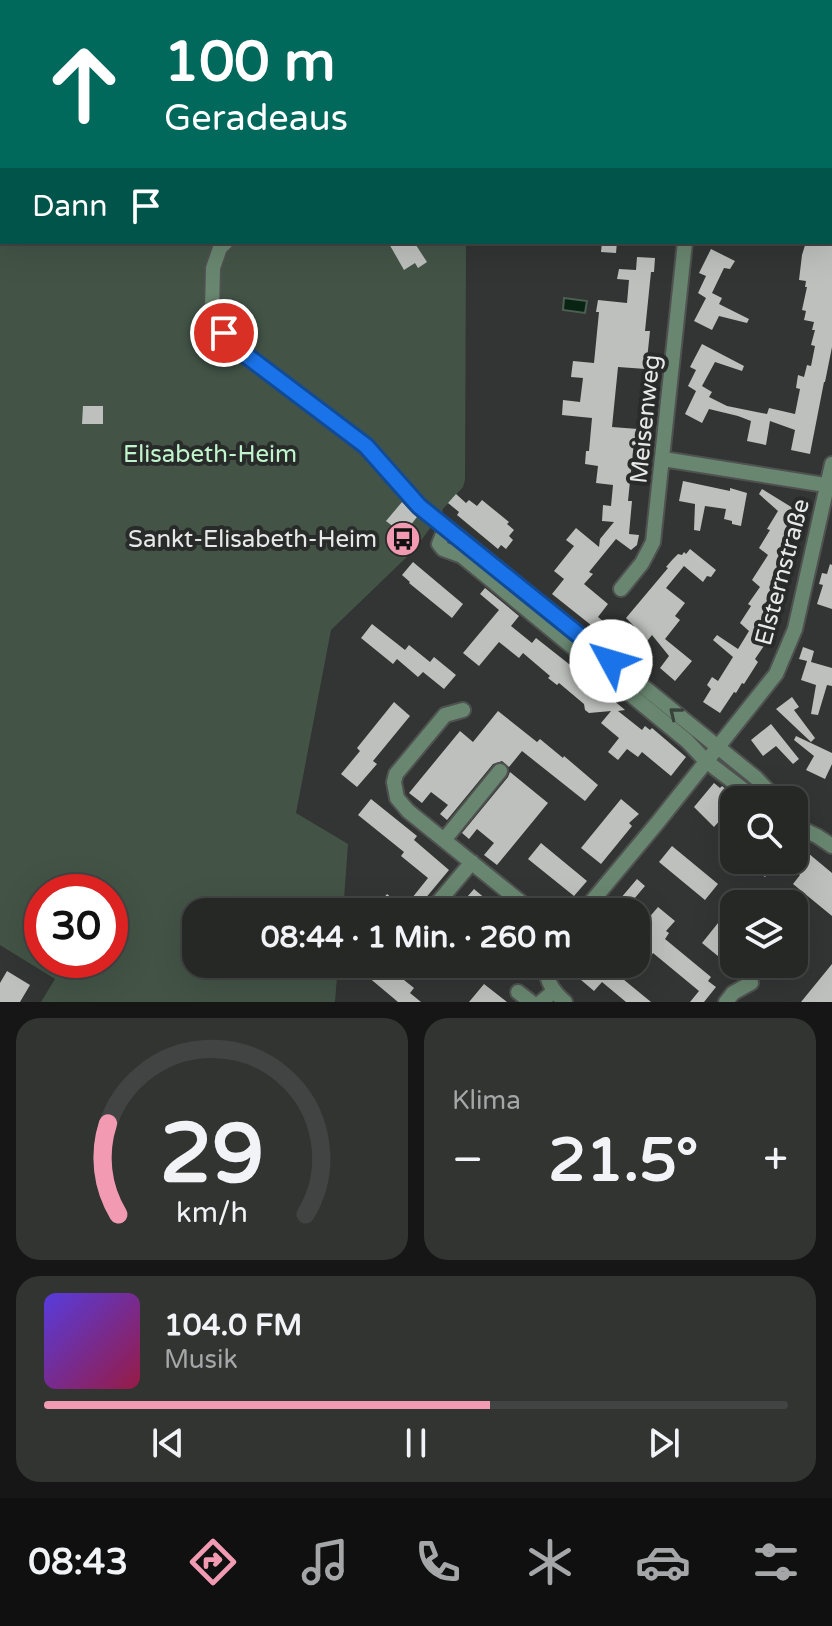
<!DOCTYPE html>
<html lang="de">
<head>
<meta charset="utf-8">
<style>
  :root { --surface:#262826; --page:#323432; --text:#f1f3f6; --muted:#a4a6a7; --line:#424443; --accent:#f19ab2 }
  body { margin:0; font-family:"Varela Round",sans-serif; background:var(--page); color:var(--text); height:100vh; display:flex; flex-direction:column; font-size:30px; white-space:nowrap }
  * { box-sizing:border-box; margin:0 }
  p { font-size:26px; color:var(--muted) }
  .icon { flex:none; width:44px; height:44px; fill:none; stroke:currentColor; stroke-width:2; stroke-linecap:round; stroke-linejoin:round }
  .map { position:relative; height:1002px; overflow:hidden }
  .drawer { display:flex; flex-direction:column; gap:16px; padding:16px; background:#151615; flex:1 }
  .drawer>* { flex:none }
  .banner { position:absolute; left:0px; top:0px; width:832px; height:244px; box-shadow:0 8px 32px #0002,0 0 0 2px var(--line); background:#00695c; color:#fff; overflow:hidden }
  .tools { position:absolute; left:720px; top:786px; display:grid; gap:16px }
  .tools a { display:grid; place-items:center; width:88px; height:88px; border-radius:16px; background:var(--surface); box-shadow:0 8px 32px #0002,0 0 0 2px var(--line); font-size:40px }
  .speed { position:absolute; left:24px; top:874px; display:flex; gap:16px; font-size:40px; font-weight:700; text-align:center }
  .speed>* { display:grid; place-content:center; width:104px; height:104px; border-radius:50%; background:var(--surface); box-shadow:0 8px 32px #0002,0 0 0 2px var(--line); line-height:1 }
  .speed .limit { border:12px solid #d22; background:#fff; color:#111 }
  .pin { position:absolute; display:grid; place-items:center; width:68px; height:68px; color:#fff; margin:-34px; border:4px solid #fff; border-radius:50%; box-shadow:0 2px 8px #0007 }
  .me { position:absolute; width:88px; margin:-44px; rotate:309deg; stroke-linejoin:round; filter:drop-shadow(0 0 6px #0008) }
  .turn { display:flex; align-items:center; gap:28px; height:168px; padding:0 32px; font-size:36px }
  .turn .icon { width:104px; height:104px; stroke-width:2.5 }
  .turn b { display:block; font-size:56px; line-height:68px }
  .then { display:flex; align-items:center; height:76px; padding:0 32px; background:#0003; gap:16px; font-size:30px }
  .big { font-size:60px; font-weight:700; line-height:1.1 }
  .drawer .tile { flex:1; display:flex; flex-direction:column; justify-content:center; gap:12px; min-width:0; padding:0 28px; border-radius:24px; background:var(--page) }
  .drawer .dial { align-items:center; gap:0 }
  .dial svg { height:208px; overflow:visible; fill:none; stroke:var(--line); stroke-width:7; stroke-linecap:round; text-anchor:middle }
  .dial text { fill:var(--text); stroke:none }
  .song { display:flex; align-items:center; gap:24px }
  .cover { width:96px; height:96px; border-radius:12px; background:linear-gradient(135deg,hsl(250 70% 55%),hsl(340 70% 35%)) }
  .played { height:8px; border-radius:4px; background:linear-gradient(90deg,var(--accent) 60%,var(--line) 60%) }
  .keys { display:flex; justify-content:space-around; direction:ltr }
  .heat { display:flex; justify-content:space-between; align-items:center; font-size:44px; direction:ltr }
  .drawer .tiles { flex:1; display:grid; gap:16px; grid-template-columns:1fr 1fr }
  .tile:last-child { grid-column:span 2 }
  .trip { position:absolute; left:182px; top:898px; width:468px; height:80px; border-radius:24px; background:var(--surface); box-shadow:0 8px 32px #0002,0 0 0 2px var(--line); font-weight:700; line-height:80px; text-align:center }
  .tab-bar { display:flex; height:128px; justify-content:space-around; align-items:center; background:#0f100f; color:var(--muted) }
  .tab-bar .icon { width:56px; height:56px }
  .tab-bar .selected { color:var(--accent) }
  .tab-bar b { font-size:36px; color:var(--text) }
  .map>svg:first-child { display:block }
</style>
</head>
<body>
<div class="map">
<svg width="832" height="1002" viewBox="0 0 832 1002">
  <rect width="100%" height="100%" fill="#323533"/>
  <path fill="#435447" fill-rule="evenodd" d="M 65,0 L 540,0 L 540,2 L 64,2 Z
    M 2,83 L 2,242 L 466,242 L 465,480 L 463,487 L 442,510 L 443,511 L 413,551 L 331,630 L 296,813 L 348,844 L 343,912 L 196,912 L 196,964 L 338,964 L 335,1002 L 41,1002 L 55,979 L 0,945 L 0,86 ZM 42,892 L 110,892 L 110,960 L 42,960 Z"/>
  <path fill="#0a2413" stroke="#4c5f53" stroke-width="2" d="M 564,298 L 587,301 L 585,313 L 563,310 Z"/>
  <path fill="#bdc0bd" d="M 388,242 L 414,242 L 427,262 L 418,268 L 415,263 L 404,270 Z
    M 602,242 L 617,242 L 616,253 L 601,252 Z
    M 806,242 L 832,242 L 832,347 L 825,382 L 824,382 L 810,454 L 791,450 L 795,430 L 770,421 L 766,445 L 747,441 L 751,421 L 738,416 L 709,409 L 702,423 L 685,414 L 696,391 L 688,386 L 696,370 L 690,367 L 702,344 L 744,366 L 742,371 L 715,362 L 702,386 L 712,392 L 709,397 L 727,406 L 767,414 L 769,408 L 795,414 L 800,389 L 796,388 L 798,375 L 804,377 L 807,365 L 811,366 L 815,346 L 811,345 L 815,330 L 812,330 L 814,322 L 804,320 L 806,311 L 802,310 L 807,287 L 805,287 L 806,281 L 799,280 L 802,255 Z
    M 711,249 L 735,261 L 730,269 L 724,268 L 712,293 L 722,298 L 719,304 L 749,319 L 747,323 L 719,316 L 712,330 L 694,321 L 706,298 L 698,293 L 706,276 L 699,273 Z
    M 637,257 L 655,258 L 654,272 L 651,272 L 645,331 L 650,331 L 646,369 L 618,367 L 612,427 L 638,429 L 636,442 L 634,442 L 628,501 L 632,501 L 629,534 L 639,535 L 637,545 L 631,550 L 616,539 L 589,572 L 593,574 L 584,584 L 608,604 L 598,617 L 603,621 L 596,629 L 552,594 L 564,579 L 554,571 L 574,546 L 566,540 L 576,528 L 599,547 L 600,539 L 614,522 L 602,521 L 603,505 L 611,506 L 613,485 L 596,483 L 598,466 L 585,464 L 586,451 L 589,451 L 592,418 L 562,415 L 563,400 L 580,402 L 583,378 L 571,377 L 573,361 L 594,363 L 599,312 L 596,312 L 598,300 L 627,303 L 629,280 L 617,279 L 619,269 L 636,270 Z
    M 83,406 L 103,406 L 103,424 L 82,424 Z
    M 683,481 L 730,491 L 730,488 L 747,493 L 741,526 L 732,524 L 732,521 L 724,519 L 726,509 L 705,506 L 700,531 L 694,530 L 695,504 L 679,501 Z
    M 762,489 L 801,513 L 784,539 L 789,542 L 782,552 L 790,557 L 773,583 L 782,589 L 765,615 L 771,618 L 764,629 L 772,634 L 755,659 L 758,662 L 744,684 L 742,683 L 736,693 L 734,692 L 720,713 L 703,702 L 711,689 L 707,685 L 712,677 L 718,681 L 733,657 L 713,640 L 717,635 L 738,649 L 749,631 L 740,623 L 751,606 L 748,604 L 760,587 L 752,580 L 768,555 L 759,548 L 770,530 L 767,529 L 778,511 L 759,494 Z
    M 456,494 L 466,503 L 469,500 L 477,506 L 482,500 L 509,522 L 507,524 L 514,530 L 509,536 L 513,540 L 506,549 L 501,545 L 498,549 L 457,515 L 459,512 L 448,503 Z
    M 402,502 L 417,517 L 406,531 L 402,528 L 399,531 L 386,521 Z
    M 690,549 L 716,570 L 711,577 L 707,576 L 703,582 L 684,566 L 666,588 L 685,603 L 675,616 L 680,620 L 665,639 L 692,661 L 675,681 L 660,668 L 669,656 L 652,635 L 639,651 L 624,639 L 634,626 L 626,618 L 668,568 L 666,567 L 673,559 L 678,554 L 682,555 L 684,552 L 686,554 Z
    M 413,562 L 463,604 L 452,618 L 409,583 L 410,582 L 402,575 Z
    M 830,564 L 832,565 L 832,609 L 817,604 L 823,585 L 819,584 L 822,573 L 827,574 Z
    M 485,588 L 519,616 L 511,626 L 532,643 L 536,638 L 593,683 L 625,710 L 618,711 L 642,730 L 645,726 L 650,730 L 652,728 L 686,757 L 671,776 L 642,752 L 638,757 L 627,749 L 618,760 L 608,752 L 619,738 L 601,723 L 611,711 L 589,713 L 585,710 L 584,704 L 559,683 L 557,685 L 548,678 L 550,676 L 523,653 L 519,658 L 499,642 L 479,666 L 463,653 L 499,610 L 480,594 Z
    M 372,624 L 405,650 L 409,645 L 430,662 L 434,657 L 456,675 L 444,689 L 423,672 L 418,677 L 397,659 L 393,664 L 361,638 Z
    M 803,647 L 814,651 L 811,662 L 832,668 L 832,686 L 827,685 L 818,715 L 811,714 L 816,685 L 801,680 L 807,661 L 799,659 Z
    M 792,697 L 799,707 L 794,710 L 815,738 L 811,742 L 776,709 Z
    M 394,702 L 410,716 L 373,761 L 377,764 L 357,787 L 341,774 L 360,751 L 357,748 Z
    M 498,711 L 537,742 L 540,739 L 563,758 L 564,756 L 598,785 L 585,801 L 522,751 L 509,767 L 502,761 L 493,764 L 447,820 L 440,814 L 448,805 L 431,792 L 422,803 L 409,793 L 460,731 L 473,742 Z
    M 771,724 L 799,759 L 793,764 L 776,746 L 763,756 L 751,740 Z
    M 796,736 L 832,753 L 832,764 L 825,779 L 806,770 L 814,756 L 794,740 Z
    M 510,772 L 548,803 L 497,865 L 484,855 L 494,843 L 477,829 L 469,839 L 462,833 L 508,777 Z
    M 714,783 L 720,788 L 722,786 L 734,796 L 734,820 L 722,818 L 714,827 L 694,807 Z
    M 371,799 L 417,836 L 414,840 L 449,870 L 414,912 L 372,912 L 387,894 L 404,908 L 428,878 L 401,856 L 404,852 L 358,815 Z
    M 621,799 L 639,814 L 629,823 L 632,826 L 601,864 L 581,848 Z
    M 541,843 L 587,881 L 574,896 L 528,859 Z
    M 672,846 L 718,884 L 705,900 L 659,862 Z
    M 802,848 L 832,873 L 832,916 L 793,884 L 800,875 L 781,860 L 794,860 Z
    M 758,860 L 779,860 L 765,877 L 752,867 Z
    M 637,879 L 645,886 L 623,912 L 609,912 Z
    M 474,889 L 487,900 L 502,912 L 454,912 Z
    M 734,903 L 734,948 L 724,961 L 702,943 Z
    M 658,907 L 675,921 L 666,931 L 669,933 L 665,939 L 711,977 L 708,981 L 716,987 L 704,1002 L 690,1002 L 699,991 L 653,953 L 651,956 L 636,943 L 636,933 Z
    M 377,964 L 384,964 L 414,988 L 410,993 L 421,1002 L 398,1002 L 367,976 Z
    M 482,964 L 511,964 L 499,979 Z
    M 583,964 L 608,964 L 613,968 L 612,970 L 651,1002 L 626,1002 L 602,982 L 594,991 L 574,974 Z
    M 768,964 L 793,964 L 783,977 Z
    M 832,964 L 832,1002 L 801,1002 Z
    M 7,971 L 30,985 L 20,1002 L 0,1002 L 0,983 Z
    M 484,984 L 507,1002 L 469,1002 Z"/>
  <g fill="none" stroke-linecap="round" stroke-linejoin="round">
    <g stroke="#4f5250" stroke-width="18">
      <path id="minor" d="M 48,2 L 49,0
        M 401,2 L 403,0
        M 614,2 L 614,0
        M 817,2 L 817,0
        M 0,63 L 2,61
        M 830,120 L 832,121
        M 226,242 L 220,248 L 213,268 L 212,310 L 224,333 L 243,353 L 366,446 L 419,506 L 454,533
        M 663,459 L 832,486
        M 621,589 L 642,563 L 653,542 L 685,242
        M 463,710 L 445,715 L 396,774 L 394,782 L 397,798 L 408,811 L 533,912
        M 757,800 L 706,761 L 687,741 L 462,556 L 443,549 L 439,544 L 443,534 L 454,533 L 756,778 L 777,800
        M 794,825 L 817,836 L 832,846
        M 444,840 L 500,771
        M 430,912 L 472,862
        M 583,912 L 658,822 L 776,674 L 795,629 L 832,464
        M 547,964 C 545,981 553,991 565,1002
        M 518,992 L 531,1002
        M 541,1002 L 554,991
        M 726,1002 L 733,993 L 751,983"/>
    </g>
    <use href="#minor" stroke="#698770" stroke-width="14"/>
  </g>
  <defs><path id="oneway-chevron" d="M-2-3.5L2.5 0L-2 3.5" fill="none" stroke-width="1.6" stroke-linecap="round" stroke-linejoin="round" transform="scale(2)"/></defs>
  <use stroke="#38423b" href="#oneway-chevron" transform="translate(675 713) rotate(-141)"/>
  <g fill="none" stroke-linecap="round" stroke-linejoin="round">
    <g stroke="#114b97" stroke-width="20">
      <path id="route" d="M 224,333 L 243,353 L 366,446 L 419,506 L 611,661"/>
    </g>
    <use href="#route" stroke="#1a73e8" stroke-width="14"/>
  </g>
  <defs>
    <g id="bus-disc" transform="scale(1.8)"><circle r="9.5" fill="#f19ab2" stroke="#282b29"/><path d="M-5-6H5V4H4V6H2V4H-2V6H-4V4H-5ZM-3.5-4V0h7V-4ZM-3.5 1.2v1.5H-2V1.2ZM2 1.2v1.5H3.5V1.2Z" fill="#111"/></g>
  </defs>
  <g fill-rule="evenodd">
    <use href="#bus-disc" x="403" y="539"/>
  </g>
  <g text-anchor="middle" stroke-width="8" stroke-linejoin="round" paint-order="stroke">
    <g font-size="24" fill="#e7e9e8" stroke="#282b29">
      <text transform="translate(645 419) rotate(-84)" y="8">Meisenweg</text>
      <text transform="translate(782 572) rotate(-75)" y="8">Elsternstraße</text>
    </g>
    <g font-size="24" fill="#bff4cc" stroke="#282b29">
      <text x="210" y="462">Elisabeth-Heim</text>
    </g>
    <g font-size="24" fill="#e7e9e8" stroke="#282b29" text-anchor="end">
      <text x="377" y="547">Sankt-Elisabeth-Heim</text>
    </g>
  </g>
</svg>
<div class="tools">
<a><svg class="icon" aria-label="search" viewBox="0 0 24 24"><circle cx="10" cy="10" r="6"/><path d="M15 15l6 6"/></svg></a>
<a><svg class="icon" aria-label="layers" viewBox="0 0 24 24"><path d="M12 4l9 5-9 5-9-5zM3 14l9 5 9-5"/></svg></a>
</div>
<div class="speed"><div class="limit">30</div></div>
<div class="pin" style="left:224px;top:333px;background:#d93025"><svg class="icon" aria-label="arrive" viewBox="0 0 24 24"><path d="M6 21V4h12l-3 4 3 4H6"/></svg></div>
<svg class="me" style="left:611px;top:661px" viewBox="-20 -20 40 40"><circle r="19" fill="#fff"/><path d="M0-13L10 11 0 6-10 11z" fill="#1a73e8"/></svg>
<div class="trip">08:44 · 1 Min. · 260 m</div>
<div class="banner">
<div class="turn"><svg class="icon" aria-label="ahead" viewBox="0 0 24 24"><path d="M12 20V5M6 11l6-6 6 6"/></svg><div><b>100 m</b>Geradeaus</div></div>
<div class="then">Dann<svg class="icon" aria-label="arrive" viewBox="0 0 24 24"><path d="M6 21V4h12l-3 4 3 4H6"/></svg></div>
</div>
</div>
<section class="drawer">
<div class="tiles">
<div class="tile dial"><svg viewBox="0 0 100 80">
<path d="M14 69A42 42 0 1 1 86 69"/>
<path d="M14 69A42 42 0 0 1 10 34" stroke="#f19ab2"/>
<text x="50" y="56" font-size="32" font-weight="700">29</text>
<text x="50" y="72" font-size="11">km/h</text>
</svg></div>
<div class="tile"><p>Klima</p>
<div class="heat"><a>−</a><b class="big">21.5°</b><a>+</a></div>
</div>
<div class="tile">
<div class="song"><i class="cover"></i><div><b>104.0 FM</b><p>Musik</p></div></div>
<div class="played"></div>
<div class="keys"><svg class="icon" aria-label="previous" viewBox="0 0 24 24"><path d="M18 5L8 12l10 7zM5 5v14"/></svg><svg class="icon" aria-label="pause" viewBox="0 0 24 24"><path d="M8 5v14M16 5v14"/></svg><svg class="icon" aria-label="next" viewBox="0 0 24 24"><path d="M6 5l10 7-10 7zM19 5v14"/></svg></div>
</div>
</div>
</section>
<nav class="tab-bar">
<b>08:43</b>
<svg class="icon selected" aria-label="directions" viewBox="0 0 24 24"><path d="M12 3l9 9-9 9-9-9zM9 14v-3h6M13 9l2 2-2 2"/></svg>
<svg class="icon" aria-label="music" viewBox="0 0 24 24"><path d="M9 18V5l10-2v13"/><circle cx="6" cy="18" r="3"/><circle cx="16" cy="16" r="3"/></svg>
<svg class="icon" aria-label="phone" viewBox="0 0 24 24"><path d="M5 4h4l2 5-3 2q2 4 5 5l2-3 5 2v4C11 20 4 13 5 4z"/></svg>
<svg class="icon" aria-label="climate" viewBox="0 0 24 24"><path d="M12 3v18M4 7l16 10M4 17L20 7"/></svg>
<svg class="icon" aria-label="car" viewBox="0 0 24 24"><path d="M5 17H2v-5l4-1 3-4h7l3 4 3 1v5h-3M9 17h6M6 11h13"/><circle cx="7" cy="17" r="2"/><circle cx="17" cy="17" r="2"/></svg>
<svg class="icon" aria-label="filters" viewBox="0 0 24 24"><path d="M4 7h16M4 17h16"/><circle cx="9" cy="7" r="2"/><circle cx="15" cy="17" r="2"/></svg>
</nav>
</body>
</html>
